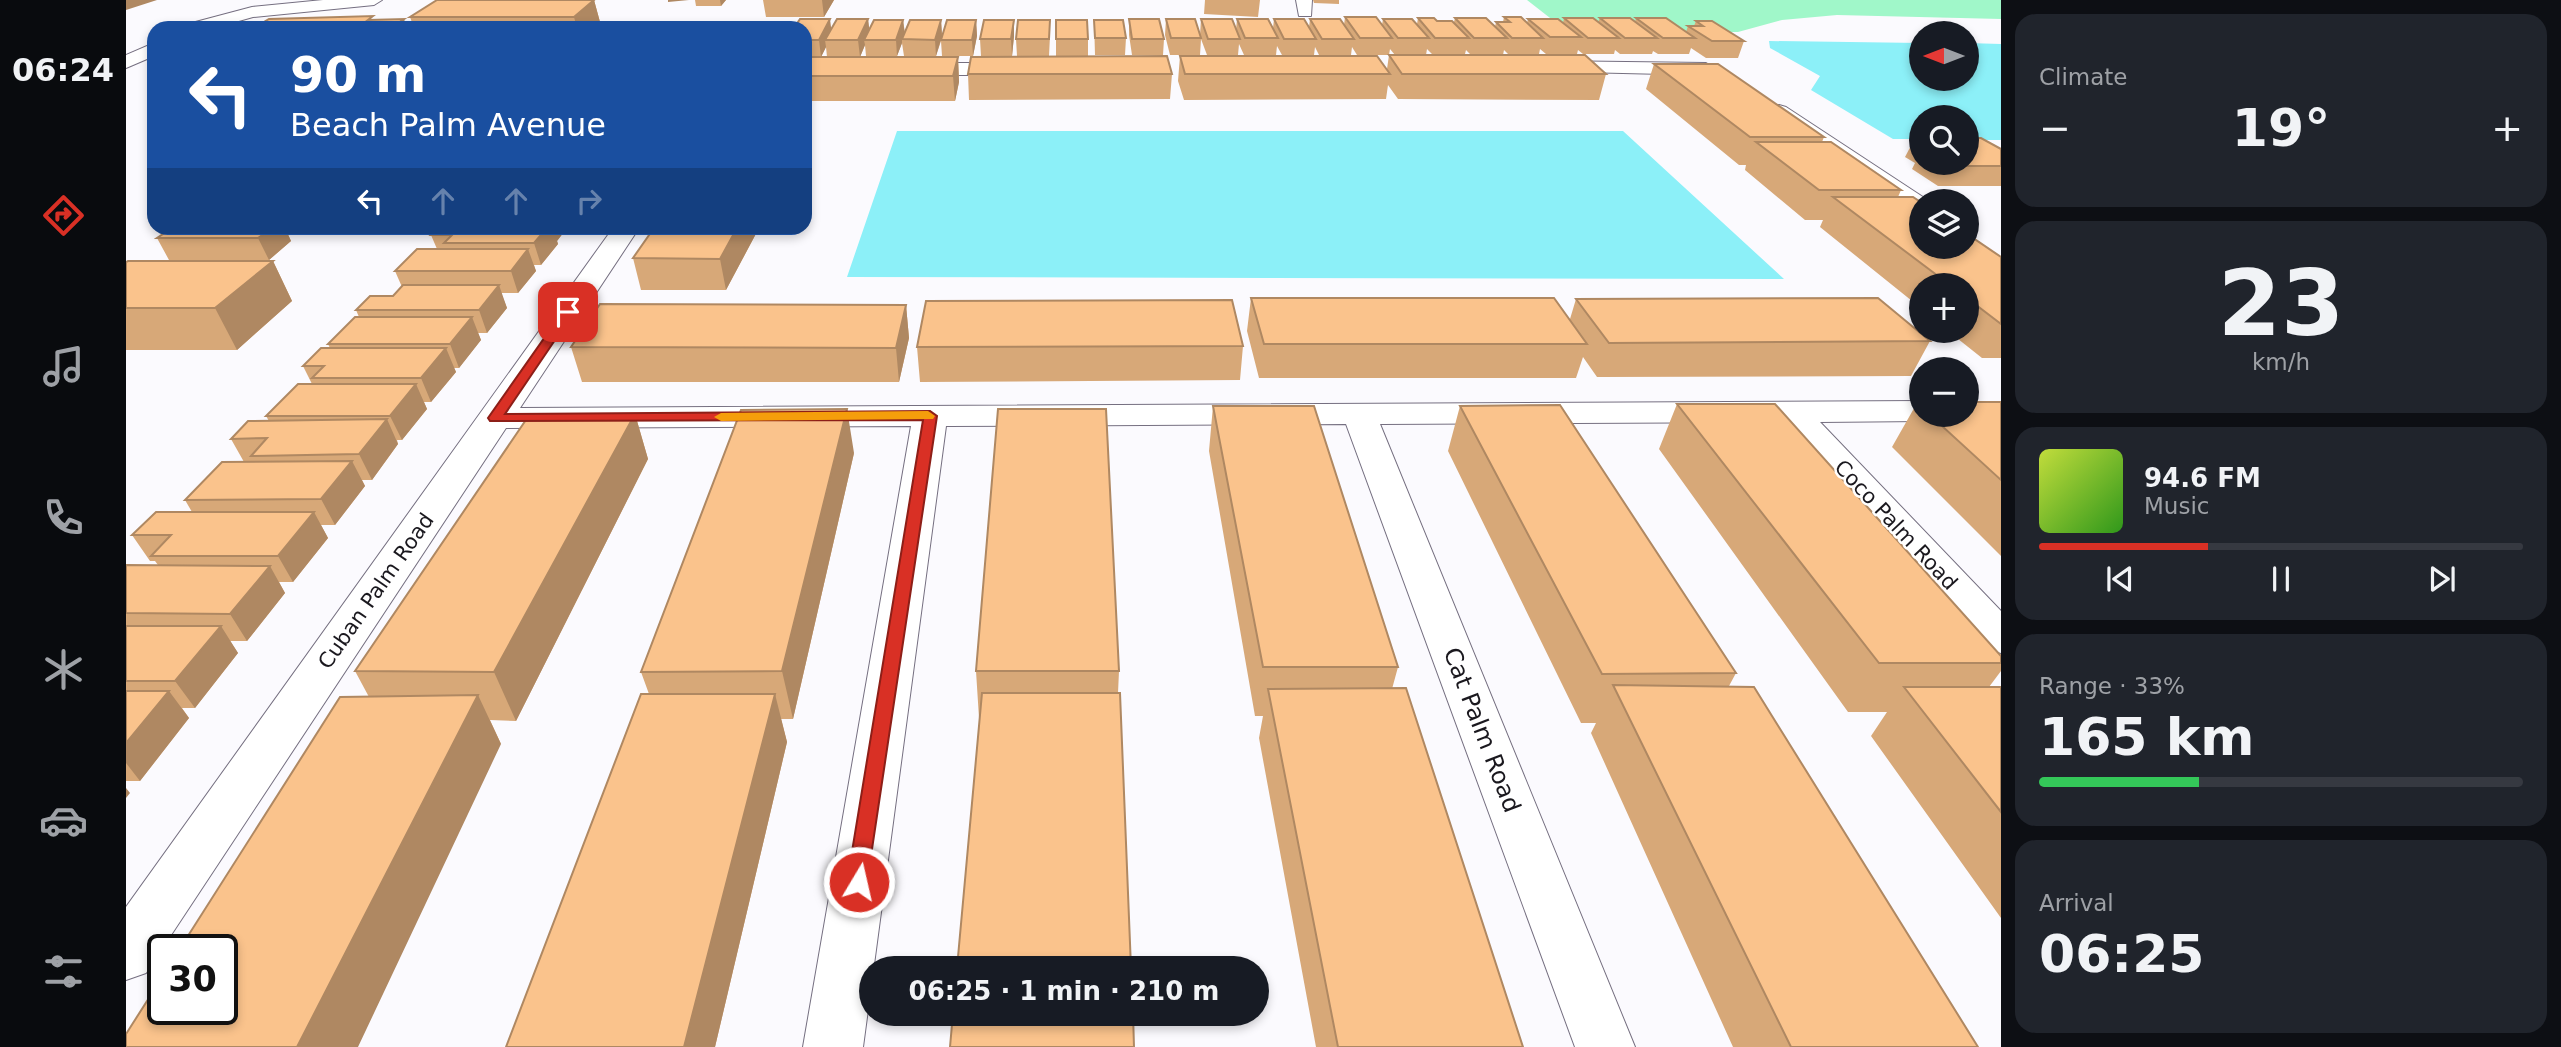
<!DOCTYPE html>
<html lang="en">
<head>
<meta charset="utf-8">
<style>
  :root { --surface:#171b24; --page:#20242c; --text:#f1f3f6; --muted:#9ea1a6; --line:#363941; --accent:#d93025 }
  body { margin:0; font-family:"DejaVu Sans",sans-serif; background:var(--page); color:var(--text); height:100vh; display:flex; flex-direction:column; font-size:26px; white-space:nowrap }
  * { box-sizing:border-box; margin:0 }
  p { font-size:23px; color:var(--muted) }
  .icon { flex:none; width:38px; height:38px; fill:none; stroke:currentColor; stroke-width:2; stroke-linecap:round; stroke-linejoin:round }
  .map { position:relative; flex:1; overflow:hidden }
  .sheet { display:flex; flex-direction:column; gap:14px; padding:14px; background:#0d0f14; width:560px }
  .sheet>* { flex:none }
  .top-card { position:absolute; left:21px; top:21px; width:665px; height:214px; border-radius:21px; box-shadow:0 4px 10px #0003; background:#1a4fa0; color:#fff; overflow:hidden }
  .needle { width:46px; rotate:270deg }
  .fabs { position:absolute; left:1783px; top:21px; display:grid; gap:14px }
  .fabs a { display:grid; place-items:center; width:70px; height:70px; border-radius:50%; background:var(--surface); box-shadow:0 4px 10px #0003; font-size:35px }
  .speed { position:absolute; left:21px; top:934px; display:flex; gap:14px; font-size:35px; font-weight:700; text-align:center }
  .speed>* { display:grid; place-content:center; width:91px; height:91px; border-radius:50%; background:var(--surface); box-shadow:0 4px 10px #0003; line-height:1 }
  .speed .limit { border:4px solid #111; border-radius:10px; background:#fff; color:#111 }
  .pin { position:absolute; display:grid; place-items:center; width:60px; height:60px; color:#fff; margin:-30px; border-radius:14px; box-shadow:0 4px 10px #0006 }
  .me { position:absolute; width:77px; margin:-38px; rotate:9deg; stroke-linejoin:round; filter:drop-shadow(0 0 5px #0008) }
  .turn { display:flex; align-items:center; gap:24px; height:147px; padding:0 28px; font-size:32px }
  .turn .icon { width:91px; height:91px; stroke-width:2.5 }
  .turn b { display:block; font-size:49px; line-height:60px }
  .lanes { display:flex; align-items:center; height:66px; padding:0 28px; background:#0003; justify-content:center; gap:35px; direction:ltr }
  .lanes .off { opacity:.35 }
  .big { font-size:52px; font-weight:700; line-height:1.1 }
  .sheet .widget { flex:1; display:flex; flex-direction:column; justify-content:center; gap:10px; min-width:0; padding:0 24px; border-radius:21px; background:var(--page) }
  .sheet .dial { align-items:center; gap:0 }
  .dial b { font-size:91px; line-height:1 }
  .song { display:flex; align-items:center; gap:21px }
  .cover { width:84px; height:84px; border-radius:10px; background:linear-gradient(135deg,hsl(70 70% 55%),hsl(110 70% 35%)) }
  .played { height:7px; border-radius:4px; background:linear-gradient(90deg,var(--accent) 35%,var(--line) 35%) }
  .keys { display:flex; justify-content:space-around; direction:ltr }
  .heat { display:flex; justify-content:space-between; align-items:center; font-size:38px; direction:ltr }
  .charge { height:10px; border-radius:5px; background:linear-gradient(90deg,#34c759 33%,var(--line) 0) }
  .trip { position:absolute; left:733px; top:956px; width:410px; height:70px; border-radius:35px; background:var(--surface); box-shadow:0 4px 10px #0003; font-weight:700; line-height:70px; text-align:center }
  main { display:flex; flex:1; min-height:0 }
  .dock { display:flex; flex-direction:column; width:126px; justify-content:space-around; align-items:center; background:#090b0e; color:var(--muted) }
  .dock .icon { width:49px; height:49px }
  .dock .current { color:var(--accent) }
  .dock b { font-size:32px; color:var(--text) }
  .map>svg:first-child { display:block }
</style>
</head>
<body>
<main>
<nav class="dock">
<b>06:24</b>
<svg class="icon current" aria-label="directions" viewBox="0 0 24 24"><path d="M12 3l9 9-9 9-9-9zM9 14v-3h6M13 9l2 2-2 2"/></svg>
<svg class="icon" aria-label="music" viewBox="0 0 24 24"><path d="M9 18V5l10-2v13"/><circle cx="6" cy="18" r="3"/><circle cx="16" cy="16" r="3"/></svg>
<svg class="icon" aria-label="phone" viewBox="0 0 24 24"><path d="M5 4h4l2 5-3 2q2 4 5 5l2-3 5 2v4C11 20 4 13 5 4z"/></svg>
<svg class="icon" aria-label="climate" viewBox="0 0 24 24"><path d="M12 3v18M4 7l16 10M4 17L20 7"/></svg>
<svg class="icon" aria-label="car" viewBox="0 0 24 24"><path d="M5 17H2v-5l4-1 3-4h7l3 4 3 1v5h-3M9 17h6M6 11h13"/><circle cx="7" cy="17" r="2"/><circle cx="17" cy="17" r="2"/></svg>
<svg class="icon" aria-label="filters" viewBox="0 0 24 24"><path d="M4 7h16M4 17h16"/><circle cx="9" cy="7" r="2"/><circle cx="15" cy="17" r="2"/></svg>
</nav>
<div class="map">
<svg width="1875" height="1047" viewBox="0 0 1875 1047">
  <rect width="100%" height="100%" fill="#fbfafe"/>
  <path fill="#a0f7c9" d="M 1401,0 L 1875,0 L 1875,19 L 1711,15 L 1656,20 L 1612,32 L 1442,32 Z"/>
  <path fill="#8cf0f8" d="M 1643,41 L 1795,43 L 1796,79 L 1841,79 L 1841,43 L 1875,44 L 1875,140 L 1841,140 L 1841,117 L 1796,117 L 1795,139 L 1767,139 L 1685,90 L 1694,76 L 1644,48 Z
    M 771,131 L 1497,131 L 1658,279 L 721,277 Z"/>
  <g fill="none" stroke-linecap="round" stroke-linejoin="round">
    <g stroke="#756f80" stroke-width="2">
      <path id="minor" d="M 197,0 L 256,0 L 248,5 L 127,17 L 88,28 L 59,28 L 62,24 L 126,7 Z
        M 1170,0 L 1186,0 L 1185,16 L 1173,16 Z
        M 28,43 L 28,56 L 0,68 L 0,55 Z
        M 1420,61 L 1580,63 L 1590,69 L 1580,75 L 1413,71 L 1410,67 L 1413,63 Z
        M 679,63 L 894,63 L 904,69 L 894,75 L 679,75 Z
        M 1653,105 L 1660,107 L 1803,201 L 1796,201 L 1796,215 L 1787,213 L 1646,115 L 1642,111 Z
        M 487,228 L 513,228 L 394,408 L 1796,401 L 1796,415 L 1810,415 L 1808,418 L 1796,421 L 1694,422 L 1875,611 L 1875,653 L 1860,649 L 1656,422 L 1254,424 L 1509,1047 L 1449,1047 L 1220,424 L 820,426 L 737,1047 L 677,1047 L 785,426 L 380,428 L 20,973 L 0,980 L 0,907 Z"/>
    </g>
    <use href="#minor" fill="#fff" fill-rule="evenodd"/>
  </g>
  <path fill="#d7a878" d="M 468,0 L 474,22 L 467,28 L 288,28 L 284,17 Z
    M 569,0 L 600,0 L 595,6 L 570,6 Z
    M 637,0 L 708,0 L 698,17 L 640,17 Z
    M 1079,0 L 1134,0 L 1132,17 L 1078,14 Z
    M 1187,0 L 1213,0 L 1213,4 L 1188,3 Z
    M 1219,17 L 1256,25 L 1257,19 L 1291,24 L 1292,18 L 1328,22 L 1329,18 L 1369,27 L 1370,22 L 1377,22 L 1378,17 L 1401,23 L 1402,19 L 1437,23 L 1438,18 L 1472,22 L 1474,18 L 1509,22 L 1510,18 L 1560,32 L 1562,26 L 1568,26 L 1570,21 L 1618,41 L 1612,58 L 1580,58 L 1565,48 L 1563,54 L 1532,54 L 1527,51 L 1526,54 L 1494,54 L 1489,50 L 1488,54 L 1457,54 L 1452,50 L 1451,54 L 1420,54 L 1414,49 L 1413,54 L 1382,54 L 1378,50 L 1377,55 L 1345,55 L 1340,50 L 1339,54 L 1306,54 L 1301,49 L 1300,55 L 1480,74 L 1473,100 L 1272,99 L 1262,85 L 1260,99 L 1058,100 L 1052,81 L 1054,56 L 1261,69 L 1263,55 L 1269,55 L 1264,49 L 1263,55 L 1231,55 L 1226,47 L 1225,55 L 1193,55 L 1189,47 L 1188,55 L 1156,55 L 1151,46 L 1150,55 L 1118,55 L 1113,44 L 1112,55 L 1081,55 L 1075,39 L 1074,55 L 1044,55 L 1039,35 L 1040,19 L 1074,35 L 1075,19 L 1110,30 L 1111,19 L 1147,28 L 1148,19 L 1183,27 L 1184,19 L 1218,25 Z
    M 742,19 L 743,29 L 777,20 L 779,33 L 815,20 L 816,35 L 850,20 L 851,36 L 847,56 L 816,56 L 815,41 L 810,56 L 778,56 L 776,43 L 771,56 L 740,56 L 739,45 L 734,57 L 701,57 L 700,47 L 695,57 L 679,57 L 679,28 L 706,28 Z
    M 1003,19 L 1038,39 L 1037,55 L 1006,55 L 1003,35 Z
    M 888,20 L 888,36 L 886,56 L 855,56 L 854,39 Z
    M 930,20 L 962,39 L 962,56 L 930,56 Z
    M 968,20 L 1000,38 L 999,55 L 969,55 Z
    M 924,36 L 923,56 L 891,56 L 890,39 Z
    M 679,57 L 832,57 L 833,82 L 829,101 L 683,101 L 685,113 L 679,124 Z
    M 1528,64 L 1698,137 L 1696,142 L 1775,190 L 1772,197 L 1875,257 L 1875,358 L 1856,358 L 1822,331 L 1841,331 L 1841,285 L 1796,285 L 1796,309 L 1694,227 L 1697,220 L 1679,220 L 1619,170 L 1620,165 L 1613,165 L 1520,89 Z
    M 842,74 L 1046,74 L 1044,99 L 843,100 Z
    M 1789,138 L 1796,138 L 1796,163 L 1841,163 L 1875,149 L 1875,186 L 1812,186 L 1786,169 L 1789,163 L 1779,157 Z
    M 46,228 L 159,228 L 165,241 L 143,260 L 43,260 L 31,238 Z
    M 313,228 L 441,228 L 431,241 L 432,244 L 415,265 L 408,265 L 410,271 L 392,293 L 375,293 L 381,308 L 361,333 L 352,333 L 355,340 L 333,368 L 328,368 L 330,372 L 305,402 L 298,402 L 301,409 L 276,440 L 271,440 L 272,444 L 246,480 L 236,480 L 239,486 L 209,525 L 195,525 L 202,538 L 167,582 L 153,582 L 159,593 L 121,641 L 104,641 L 112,653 L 69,708 L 56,708 L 63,718 L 14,781 L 0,781 L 0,565 L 32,565 L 29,561 L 24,561 L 6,535 L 66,512 L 59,500 L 118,462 L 105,439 L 143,421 L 140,416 L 186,384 L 177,366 L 204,348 L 202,344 L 233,317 L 230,310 L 267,296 L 276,287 L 269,271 L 311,249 L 305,235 Z
    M 633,228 L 600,290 L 515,290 L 507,258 Z
    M 147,261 L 166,301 L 111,350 L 0,350 L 0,262 Z
    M 1125,298 L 1444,319 L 1450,299 L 1804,341 L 1785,376 L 1471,377 L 1457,357 L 1450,378 L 1133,378 L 1121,331 Z
    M 780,305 L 783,338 L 773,382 L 456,382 L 445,347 Z
    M 1117,346 L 1114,380 L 794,382 L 791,347 Z
    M 1875,402 L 1875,556 L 1766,447 L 1791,403 L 1796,403 L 1796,415 L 1841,415 Z
    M 1551,404 L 1875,656 L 1875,671 L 1863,687 L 1875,687 L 1875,918 L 1745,736 L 1761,712 L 1722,712 L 1533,449 Z
    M 1087,406 L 1272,667 L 1266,689 L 1397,1047 L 1190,1047 L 1133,738 L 1137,716 L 1129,716 L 1083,451 Z
    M 1334,406 L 1610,673 L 1603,686 L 1852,1047 L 1607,1047 L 1465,733 L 1470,723 L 1455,723 L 1322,451 Z
    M 509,414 L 522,459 L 390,721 L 364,720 L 375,744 L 243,697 L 229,671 Z
    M 728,453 L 667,719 L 655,719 L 661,742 L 589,1047 L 380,1047 L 523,694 L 515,672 Z
    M 850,671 L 993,671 L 992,693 L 853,718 Z"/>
  <path fill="#af8862" d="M 0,0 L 31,0 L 0,10 Z
    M 468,0 L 474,22 L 467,28 L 451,28 L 448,17 Z
    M 542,0 L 563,0 L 542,2 Z
    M 594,0 L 600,0 L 595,6 Z
    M 696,0 L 708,0 L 698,17 Z
    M 278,19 L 281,28 L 265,28 Z
    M 704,19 L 706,35 L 699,40 L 700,47 L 695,57 L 693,40 Z
    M 742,19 L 744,35 L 738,40 L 739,45 L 734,57 L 732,40 Z
    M 777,20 L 779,36 L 776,39 L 776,43 L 771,56 L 770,40 Z
    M 815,20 L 816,36 L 810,56 L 809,40 Z
    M 850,20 L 851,36 L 847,56 L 846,40 Z
    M 888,20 L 888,36 L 886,56 L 885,39 Z
    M 832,57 L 833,82 L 829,101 L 827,76 Z
    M 681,87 L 685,113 L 679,124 L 679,91 Z
    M 146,228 L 159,228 L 165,241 L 143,260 L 132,238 Z
    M 421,228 L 427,228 L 432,244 L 415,265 L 408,243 Z
    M 427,228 L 441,228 L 431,241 Z
    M 611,228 L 633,228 L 600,290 L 594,259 Z
    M 402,249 L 410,271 L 392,293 L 385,271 Z
    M 147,261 L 166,301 L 111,350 L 89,308 Z
    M 373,285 L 381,308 L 361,333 L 353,310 Z
    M 780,305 L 783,338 L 773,382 L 770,348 Z
    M 346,317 L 355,340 L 333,368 L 324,344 Z
    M 320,348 L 330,372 L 305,402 L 295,378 Z
    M 290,384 L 301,409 L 276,440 L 264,416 Z
    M 721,409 L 728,453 L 667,719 L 656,671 Z
    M 509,414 L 522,459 L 390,721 L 368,672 Z
    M 261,419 L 272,444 L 246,480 L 233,454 Z
    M 226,461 L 239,486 L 209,525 L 195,499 Z
    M 188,512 L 202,538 L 167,582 L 152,556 Z
    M 144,566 L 159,593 L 121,641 L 104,614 Z
    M 95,626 L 112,653 L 69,708 L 49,681 Z
    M 43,691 L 63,718 L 14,781 L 0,763 L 0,743 Z
    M 649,694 L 661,742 L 589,1047 L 558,1047 Z
    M 352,695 L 375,744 L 232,1047 L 171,1047 Z
    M 0,788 L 4,793 L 0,798 Z"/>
  <path fill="#fac38c" stroke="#af8862" stroke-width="2" d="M 311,0 L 468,0 L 448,17 L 284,17 Z
    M 247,16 L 242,20 L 278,19 L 265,28 L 128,28 L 143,19 Z
    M 1219,17 L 1250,17 L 1266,38 L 1234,38 Z
    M 1378,17 L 1395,17 L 1417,38 L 1386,38 L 1370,22 L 1384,22 Z
    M 1292,18 L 1308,18 L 1311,21 L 1326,21 L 1343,38 L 1309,38 Z
    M 1329,18 L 1360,18 L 1381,38 L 1348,38 Z
    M 1438,18 L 1467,18 L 1493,38 L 1462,38 Z
    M 1474,18 L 1504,18 L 1531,38 L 1499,38 Z
    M 1510,18 L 1540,18 L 1569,38 L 1537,38 Z
    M 674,19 L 704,19 L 693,40 L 679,40 L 679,28 L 668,28 Z
    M 711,19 L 742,19 L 732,40 L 699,40 Z
    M 1003,19 L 1033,19 L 1038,39 L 1006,39 Z
    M 1040,19 L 1069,19 L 1075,38 L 1045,38 Z
    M 1075,19 L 1106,19 L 1114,39 L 1082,39 Z
    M 1111,19 L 1142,19 L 1152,38 L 1119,38 Z
    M 1148,19 L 1178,19 L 1190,39 L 1158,39 Z
    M 1184,19 L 1214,19 L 1228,39 L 1196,39 Z
    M 1257,19 L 1286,19 L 1303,38 L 1272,38 Z
    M 1402,19 L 1432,19 L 1455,37 L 1424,37 Z
    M 748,20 L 777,20 L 770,40 L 738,40 Z
    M 784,20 L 815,20 L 809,40 L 776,39 Z
    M 821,20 L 850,20 L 846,40 L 815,40 Z
    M 858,20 L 888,20 L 885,39 L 854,39 Z
    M 892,20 L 924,20 L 923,39 L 890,39 Z
    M 930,20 L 961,20 L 962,39 L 930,39 Z
    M 968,20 L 997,20 L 1000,38 L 969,38 Z
    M 1570,21 L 1586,21 L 1618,41 L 1586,41 L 1562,26 L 1577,26 Z
    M 1263,55 L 1459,55 L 1480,74 L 1276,74 Z
    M 1041,56 L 1046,74 L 842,74 L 845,57 Z
    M 1054,56 L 1251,56 L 1264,74 L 1059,74 Z
    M 679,57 L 832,57 L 827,76 L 679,76 Z
    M 1528,64 L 1592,64 L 1698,137 L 1624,137 Z
    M 1841,138 L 1855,138 L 1875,149 L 1875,166 L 1822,166 L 1817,163 L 1841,163 Z
    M 1630,142 L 1705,142 L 1775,190 L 1693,190 Z
    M 1707,197 L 1787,197 L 1796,203 L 1796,247 L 1841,247 L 1841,234 L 1875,257 L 1875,324 L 1841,298 L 1841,285 L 1824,285 Z
    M 46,228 L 146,228 L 132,238 L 31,238 Z
    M 313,228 L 421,228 L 408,243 L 318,243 L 326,235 L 305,235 Z
    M 528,228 L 611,228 L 594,259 L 507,258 Z
    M 291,249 L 402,249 L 385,271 L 269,271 Z
    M 2,261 L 147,261 L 89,308 L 0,308 L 0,262 Z
    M 277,285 L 373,285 L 353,310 L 230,310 L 244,296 L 267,296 Z
    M 1125,298 L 1428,298 L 1461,344 L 1138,344 Z
    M 1752,298 L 1804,341 L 1483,343 L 1450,299 Z
    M 1106,300 L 1117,346 L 791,347 L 800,301 Z
    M 474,304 L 780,305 L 770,348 L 445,347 Z
    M 229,317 L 346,317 L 324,344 L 202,344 Z
    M 195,348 L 320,348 L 295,378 L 186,378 L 198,366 L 177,366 Z
    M 172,384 L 290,384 L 264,416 L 140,416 Z
    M 1841,402 L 1875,402 L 1875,480 L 1804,415 L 1841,415 Z
    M 1551,404 L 1649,404 L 1875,656 L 1875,663 L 1753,663 Z
    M 1434,405 L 1610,673 L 1476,674 L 1334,406 Z
    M 1087,406 L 1188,406 L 1272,667 L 1137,667 Z
    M 721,409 L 656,671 L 515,672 L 615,410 Z
    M 872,409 L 980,409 L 993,671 L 850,671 Z
    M 404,414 L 509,414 L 368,672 L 229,671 Z
    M 261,419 L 233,454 L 125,456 L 141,438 L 105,439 L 122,421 Z
    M 226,461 L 195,499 L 59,500 L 96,462 Z
    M 30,512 L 188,512 L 152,556 L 25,556 L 45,535 L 6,535 Z
    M 0,565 L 144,566 L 104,614 L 0,613 Z
    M 0,626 L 95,626 L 49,681 L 0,681 Z
    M 1487,685 L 1628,687 L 1852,1047 L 1665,1047 Z
    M 1778,687 L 1875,687 L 1875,812 Z
    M 1280,688 L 1397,1047 L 1212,1047 L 1142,689 Z
    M 0,691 L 43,691 L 0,743 Z
    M 856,693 L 994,693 L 1005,968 L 831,968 Z
    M 515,694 L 649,694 L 558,1047 L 380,1047 Z
    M 352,695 L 171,1047 L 0,1047 L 0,1034 L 37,976 L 37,1010 L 96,1010 L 96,950 L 53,950 L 214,697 Z
    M 827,1013 L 1007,1013 L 1008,1047 L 824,1047 Z"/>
  <path fill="#d93025" stroke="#8d1f18" stroke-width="2" d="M 442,309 L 448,312 L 379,414 L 804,411 L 811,416 L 740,889 L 733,892 L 725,889 L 721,882 L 797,420 L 364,421 L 362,418 L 438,310 Z"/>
  <path fill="#f59e0b" d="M 802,411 L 809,416 L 807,419 L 595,421 L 588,417 L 595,413 Z"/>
  <g text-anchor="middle" stroke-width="5" stroke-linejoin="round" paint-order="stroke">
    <g font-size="21" fill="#1a181e" stroke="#fff">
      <text transform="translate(1770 525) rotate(47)" y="7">Coco Palm Road</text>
      <text transform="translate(250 591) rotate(-55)" y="7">Cuban Palm Road</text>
    </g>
    <g font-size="24" fill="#1a181e" stroke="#fff">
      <text transform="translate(1356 730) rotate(69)" y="8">Cat Palm Road</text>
    </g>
  </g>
</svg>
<div class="fabs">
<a><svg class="needle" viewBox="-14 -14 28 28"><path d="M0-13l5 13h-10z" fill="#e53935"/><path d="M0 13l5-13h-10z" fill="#9ea1a6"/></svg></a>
<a><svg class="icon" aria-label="search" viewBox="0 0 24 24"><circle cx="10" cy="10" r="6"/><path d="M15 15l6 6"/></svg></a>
<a><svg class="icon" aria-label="layers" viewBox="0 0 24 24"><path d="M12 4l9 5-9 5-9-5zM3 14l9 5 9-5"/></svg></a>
<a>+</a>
<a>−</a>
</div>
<div class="speed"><div class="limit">30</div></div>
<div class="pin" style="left:442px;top:312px;background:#d93025"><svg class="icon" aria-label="arrive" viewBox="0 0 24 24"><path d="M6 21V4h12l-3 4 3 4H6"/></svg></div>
<svg class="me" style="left:733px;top:882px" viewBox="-20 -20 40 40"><circle r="17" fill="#d93025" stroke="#fff" stroke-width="3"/><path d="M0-11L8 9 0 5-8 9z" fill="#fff"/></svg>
<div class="trip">06:25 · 1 min · 210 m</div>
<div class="top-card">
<div class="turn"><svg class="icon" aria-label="left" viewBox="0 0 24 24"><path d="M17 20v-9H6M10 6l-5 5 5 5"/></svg><div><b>90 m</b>Beach Palm Avenue</div></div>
<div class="lanes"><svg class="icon" aria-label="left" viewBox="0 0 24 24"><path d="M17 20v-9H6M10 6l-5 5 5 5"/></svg><svg class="icon off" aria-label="ahead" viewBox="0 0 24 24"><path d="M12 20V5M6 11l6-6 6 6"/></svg><svg class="icon off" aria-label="ahead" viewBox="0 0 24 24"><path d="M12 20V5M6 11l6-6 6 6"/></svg><svg class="icon off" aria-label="right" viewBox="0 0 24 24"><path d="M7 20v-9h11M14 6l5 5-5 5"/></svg></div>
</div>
</div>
<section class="sheet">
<div class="widget"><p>Climate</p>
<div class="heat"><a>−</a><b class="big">19°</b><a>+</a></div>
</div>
<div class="widget dial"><b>23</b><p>km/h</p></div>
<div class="widget">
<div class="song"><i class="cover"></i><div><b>94.6 FM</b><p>Music</p></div></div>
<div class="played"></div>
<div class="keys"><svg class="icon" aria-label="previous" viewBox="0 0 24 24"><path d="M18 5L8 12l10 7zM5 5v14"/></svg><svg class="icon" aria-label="pause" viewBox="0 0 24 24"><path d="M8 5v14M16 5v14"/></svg><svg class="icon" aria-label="next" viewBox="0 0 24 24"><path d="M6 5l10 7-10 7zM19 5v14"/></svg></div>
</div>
<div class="widget"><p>Range · 33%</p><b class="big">165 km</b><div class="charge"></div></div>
<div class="widget"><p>Arrival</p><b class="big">06:25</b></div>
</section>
</main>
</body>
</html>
